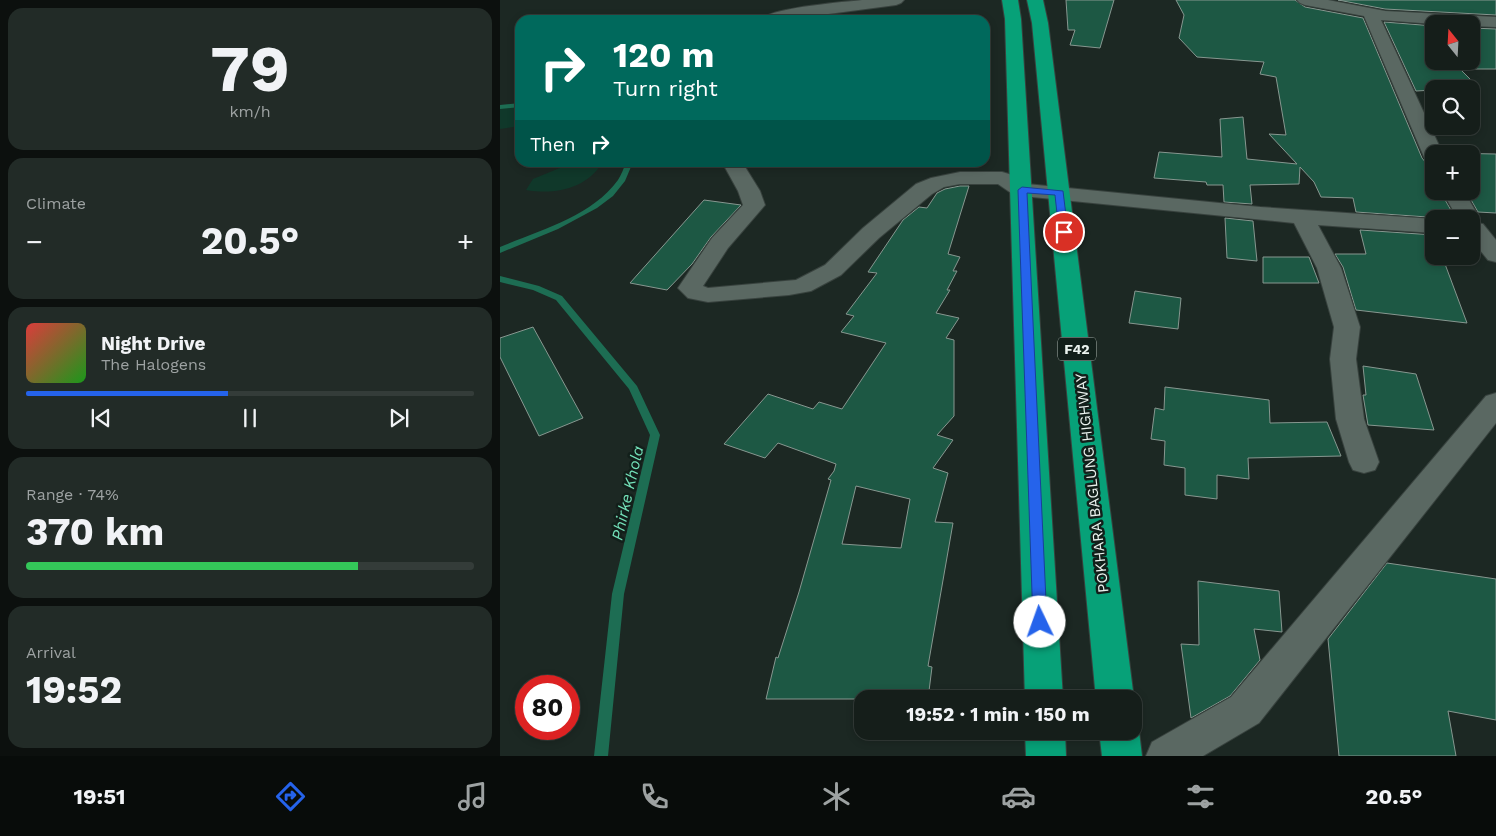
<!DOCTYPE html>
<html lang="en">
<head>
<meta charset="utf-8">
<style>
  :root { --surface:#151e1a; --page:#222b27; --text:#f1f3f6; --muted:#9da2a2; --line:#343c39; --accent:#2563eb }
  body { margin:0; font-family:"Work Sans",sans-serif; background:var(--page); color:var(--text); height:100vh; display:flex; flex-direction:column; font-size:19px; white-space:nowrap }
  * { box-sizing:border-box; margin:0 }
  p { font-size:16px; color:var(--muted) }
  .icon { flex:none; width:28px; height:28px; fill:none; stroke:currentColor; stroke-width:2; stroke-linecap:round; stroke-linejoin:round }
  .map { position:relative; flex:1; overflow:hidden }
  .side { display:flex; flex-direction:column; gap:8px; padding:8px; background:#0c100e; width:500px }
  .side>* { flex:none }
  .hud { position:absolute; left:15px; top:15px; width:475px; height:152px; border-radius:15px; box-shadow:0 2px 8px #0003,0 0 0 1px var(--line); background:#00695c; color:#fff; overflow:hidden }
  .needle { width:32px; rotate:342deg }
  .tools { position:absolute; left:925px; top:15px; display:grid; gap:10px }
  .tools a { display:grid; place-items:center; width:55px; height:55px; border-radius:10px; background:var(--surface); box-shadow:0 2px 8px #0003,0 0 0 1px var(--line); font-size:25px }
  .speed { position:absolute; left:15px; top:675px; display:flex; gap:10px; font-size:25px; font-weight:700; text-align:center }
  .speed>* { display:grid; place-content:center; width:65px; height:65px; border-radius:50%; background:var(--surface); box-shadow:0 2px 8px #0003,0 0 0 1px var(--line); line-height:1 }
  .speed .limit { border:8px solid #d22; background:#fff; color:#111 }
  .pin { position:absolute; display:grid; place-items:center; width:42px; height:42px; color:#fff; margin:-21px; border:2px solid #fff; border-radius:50%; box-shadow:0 1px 5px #0007 }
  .me { position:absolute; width:55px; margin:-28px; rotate:357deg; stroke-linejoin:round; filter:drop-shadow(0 0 4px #0008) }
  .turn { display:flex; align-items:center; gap:18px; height:105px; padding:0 15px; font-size:22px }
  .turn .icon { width:65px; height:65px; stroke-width:2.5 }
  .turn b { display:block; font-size:35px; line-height:42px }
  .then { display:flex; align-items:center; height:48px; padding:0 15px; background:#0003; gap:10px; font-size:19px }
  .big { font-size:38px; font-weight:700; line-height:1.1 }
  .side .widget { flex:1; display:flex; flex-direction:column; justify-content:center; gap:8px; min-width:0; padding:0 18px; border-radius:15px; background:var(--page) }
  .side .dial { align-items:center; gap:0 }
  .dial b { font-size:65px; line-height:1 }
  .song { display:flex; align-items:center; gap:15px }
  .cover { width:60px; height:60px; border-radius:8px; background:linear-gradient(135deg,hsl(0 70% 55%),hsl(120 70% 35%)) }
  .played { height:5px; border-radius:2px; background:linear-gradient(90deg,var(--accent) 45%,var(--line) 45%) }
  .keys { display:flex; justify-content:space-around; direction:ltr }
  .heat { display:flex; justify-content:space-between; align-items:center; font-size:28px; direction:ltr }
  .charge { height:8px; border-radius:4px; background:linear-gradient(90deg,#34c759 74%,var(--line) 0) }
  .trip { position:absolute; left:354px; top:690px; width:288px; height:50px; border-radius:15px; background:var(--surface); box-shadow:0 2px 8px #0003,0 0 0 1px var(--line); font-weight:700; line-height:50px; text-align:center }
  .menu { display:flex; height:80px; justify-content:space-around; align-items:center; background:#080c0a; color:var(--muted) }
  .menu .icon { width:35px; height:35px }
  .menu .on { color:var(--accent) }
  .menu b { font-size:22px; color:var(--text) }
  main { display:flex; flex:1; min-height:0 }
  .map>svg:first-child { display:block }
</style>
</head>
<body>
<main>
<section class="side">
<div class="widget dial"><b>79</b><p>km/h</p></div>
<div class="widget"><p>Climate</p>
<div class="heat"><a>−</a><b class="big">20.5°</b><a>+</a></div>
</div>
<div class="widget">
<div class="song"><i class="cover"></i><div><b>Night Drive</b><p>The Halogens</p></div></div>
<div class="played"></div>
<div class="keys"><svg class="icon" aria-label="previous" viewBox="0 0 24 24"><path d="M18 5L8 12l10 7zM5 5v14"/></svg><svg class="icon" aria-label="pause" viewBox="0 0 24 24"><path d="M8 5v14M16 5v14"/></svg><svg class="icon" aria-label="next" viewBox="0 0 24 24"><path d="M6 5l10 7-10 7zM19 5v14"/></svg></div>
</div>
<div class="widget"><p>Range · 74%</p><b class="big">370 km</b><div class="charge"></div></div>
<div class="widget"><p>Arrival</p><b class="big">19:52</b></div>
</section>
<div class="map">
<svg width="996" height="756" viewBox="0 0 996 756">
  <rect width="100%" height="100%" fill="#1c2823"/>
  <path fill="#10382a" d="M 20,104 L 20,126 L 0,129 L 0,106 Z
    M 72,163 L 102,163 C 86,189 55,195 26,190 L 33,179 Z"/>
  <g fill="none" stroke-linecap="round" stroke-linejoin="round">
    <path fill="#1d6d53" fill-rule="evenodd" d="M 20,103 L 20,107 L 0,109 L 0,105 Z
      M 126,162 L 133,162 L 125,181 L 113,196 L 97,208 L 58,229 L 0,253 L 0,247 C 40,230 91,217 118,180 C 121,175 124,168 126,162 Z
      M 0,276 L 39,286 L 62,296 L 137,386 L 160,435 L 124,594 L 108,756 L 94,756 L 112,594 L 150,435 L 129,389 L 56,300 L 33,290 L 0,282 Z"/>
  </g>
  <path fill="#1d5844" stroke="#879790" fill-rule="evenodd" d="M 566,0 L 614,0 L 600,48 L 570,45 L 575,30 L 568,30 Z
    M 676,0 L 795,0 L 805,7 L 863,18 L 922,158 L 926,163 L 934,165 L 934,191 L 940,191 L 956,219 L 856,212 L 853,198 L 821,197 L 814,182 L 800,167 L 799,184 L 750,185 L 752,204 L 724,202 L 723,185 L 707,185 L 706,182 L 654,178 L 659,152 L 722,157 L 720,119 L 743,117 L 747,159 L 797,164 L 769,134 L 786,135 L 776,77 L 760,74 L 764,62 L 697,57 L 679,38 L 684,15 Z
    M 838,0 L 996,0 L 996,15 L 885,9 Z
    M 884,22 L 934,26 L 934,61 L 971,61 L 971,28 L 996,29 L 996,69 L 960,69 L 980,89 L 934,89 L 934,90 L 916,91 Z
    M 945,153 L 996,154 L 996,213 L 978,212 L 966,191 L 971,191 L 971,154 Z
    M 460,186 L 469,186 L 448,254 L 460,257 L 453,271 L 457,271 L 447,290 L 450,290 L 436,313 L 459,318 L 446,338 L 454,340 L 454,416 L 437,435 L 453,440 L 433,468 L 448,473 L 435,522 L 453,523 L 428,666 L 432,667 L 428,699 L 266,699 L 276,657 L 278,658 L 299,592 L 331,480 L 328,479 L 334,471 L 336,464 L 278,443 L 265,458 L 224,444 L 268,394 L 313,409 L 319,402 L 342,409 L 386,343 L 341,332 L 354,316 L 346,314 L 377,273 L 368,272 L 403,220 L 419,207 L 427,208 L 437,193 L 445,189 ZM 356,486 L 410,499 L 401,548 L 342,544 Z
    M 204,200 L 241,205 L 211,237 L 192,264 L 167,290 L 130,283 Z
    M 725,218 L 753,221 L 757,261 L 727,258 Z
    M 860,230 L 934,235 L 934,256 L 942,256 L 967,323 L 856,310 L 843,267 L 835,254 L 866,254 Z
    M 763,257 L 809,257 L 819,283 L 763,283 Z
    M 635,291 L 681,298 L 678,329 L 629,323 Z
    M 33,327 L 83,418 L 39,436 L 0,357 L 0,338 Z
    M 863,366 L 916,374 L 934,430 L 868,425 L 863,395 L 866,395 Z
    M 665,387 L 769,400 L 770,423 L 827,422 L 841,456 L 748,458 L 749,479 L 717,475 L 717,499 L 685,495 L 685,468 L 664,465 L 665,441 L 651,439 L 655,408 L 664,410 Z
    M 887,563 L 996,579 L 996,720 L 948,711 L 956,756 L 839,756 L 828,639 Z
    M 698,581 L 779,591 L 782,632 L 754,629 L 760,660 L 730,696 L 691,718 L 681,644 L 699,645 Z"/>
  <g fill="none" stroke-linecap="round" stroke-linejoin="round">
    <g stroke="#38423e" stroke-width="2">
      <path id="minor" d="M 362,0 L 404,0 L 401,3 L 396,5 L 283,20 L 260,20 C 268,8 345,2 362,0 Z
        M 797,0 L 828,0 L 885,11 L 996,17 L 996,27 L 971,26 L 971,24 L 934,24 L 881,20 L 943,154 L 934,154 L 934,163 L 927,161 L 924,157 L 864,16 L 805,5 L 800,3 Z
        M 222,162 L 242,162 L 260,191 L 265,205 L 228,248 L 203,286 L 208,288 L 296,280 L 325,265 L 363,228 L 416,184 L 431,178 L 460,172 L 502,172 L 509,174 L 527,184 L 760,207 L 934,219 L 934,233 L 818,225 L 841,268 L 860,327 L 856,359 L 864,419 L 879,462 L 875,470 L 864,473 L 853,470 L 849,462 L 836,419 L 830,359 L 834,327 L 817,268 L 794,223 L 522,196 L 514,195 L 498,184 L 460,184 L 444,187 L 432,194 L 379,238 L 341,275 L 311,291 L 289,295 L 208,302 L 188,298 L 178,288 L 212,238 L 243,205 L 238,191 Z
        M 942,191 L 964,191 L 980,219 L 977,223 L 983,224 L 996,240 L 996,262 L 988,260 L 971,239 L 971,219 L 958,219 Z
        M 996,393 L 996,423 L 759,723 L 703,756 L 646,756 L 652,742 L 731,697 L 986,396 Z"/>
    </g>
    <g stroke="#38423e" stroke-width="2">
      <path id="highway" d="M 502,0 L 518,0 L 521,19 L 563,699 L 525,699 L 505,19 Z
        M 527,0 L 543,0 L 548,23 L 634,699 L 632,702 L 632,699 L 596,699 L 532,23 Z
        M 633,718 L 639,731 L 642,756 L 602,756 L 599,731 L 632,731 Z
        M 525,731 L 565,731 L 566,756 L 526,756 Z"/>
    </g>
    <use href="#minor" fill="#5a6862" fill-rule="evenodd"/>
    <use href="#highway" fill="#07a178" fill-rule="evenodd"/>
  </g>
  <path fill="#2563eb" stroke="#184099" d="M 522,187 L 563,191 L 568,232 L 564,235 L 559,232 L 555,195 L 527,193 L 547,622 L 545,627 L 540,629 L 535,627 L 533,622 L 518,190 Z"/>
  <g text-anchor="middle" stroke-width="5" stroke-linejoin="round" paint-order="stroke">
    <rect fill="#121f1a" stroke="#a9b3ae" stroke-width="1" x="558" y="337.5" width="38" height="23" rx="4"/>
    <g font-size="14" font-weight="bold" fill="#eaf2ee">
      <text x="577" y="354">F42</text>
    </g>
    <g font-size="15" fill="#eaf2ee" stroke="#121f1a">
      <text transform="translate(592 483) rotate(-96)" y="5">POKHARA BAGLUNG HIGHWAY</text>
    </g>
    <g font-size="16" font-style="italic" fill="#73e0b8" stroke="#121f1a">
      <text transform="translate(127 493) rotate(-77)" y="6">Phirke Khola</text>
    </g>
  </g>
</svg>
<div class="tools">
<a><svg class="needle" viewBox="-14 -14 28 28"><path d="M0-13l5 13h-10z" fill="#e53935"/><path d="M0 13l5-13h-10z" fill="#9da2a2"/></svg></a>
<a><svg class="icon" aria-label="search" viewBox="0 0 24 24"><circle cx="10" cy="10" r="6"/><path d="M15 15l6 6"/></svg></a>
<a>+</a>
<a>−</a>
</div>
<div class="speed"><div class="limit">80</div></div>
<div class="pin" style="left:564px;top:232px;background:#d93025"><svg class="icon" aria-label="arrive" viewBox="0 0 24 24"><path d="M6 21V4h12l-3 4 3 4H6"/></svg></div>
<svg class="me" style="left:540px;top:622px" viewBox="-20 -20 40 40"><circle r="19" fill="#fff"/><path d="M0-13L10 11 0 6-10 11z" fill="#2563eb"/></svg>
<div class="trip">19:52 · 1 min · 150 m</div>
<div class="hud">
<div class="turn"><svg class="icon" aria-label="right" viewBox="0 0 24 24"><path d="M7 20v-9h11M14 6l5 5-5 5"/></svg><div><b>120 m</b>Turn right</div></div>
<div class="then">Then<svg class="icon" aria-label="right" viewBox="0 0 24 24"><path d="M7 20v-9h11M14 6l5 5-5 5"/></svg></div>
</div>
</div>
</main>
<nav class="menu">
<b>19:51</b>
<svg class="icon on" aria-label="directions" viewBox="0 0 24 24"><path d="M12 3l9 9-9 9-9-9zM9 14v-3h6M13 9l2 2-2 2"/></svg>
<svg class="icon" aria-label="music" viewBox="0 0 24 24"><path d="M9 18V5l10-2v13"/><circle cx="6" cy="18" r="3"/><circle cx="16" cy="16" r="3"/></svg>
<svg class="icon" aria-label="phone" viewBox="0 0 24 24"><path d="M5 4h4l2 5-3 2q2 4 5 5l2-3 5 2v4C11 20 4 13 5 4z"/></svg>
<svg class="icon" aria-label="climate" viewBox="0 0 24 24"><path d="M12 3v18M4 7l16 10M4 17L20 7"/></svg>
<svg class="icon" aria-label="car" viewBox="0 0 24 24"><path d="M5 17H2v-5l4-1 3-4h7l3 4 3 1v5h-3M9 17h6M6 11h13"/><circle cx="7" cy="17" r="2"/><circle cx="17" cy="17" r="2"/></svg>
<svg class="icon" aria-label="filters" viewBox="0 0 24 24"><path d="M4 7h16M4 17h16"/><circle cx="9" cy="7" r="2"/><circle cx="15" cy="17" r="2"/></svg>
<b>20.5°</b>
</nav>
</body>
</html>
